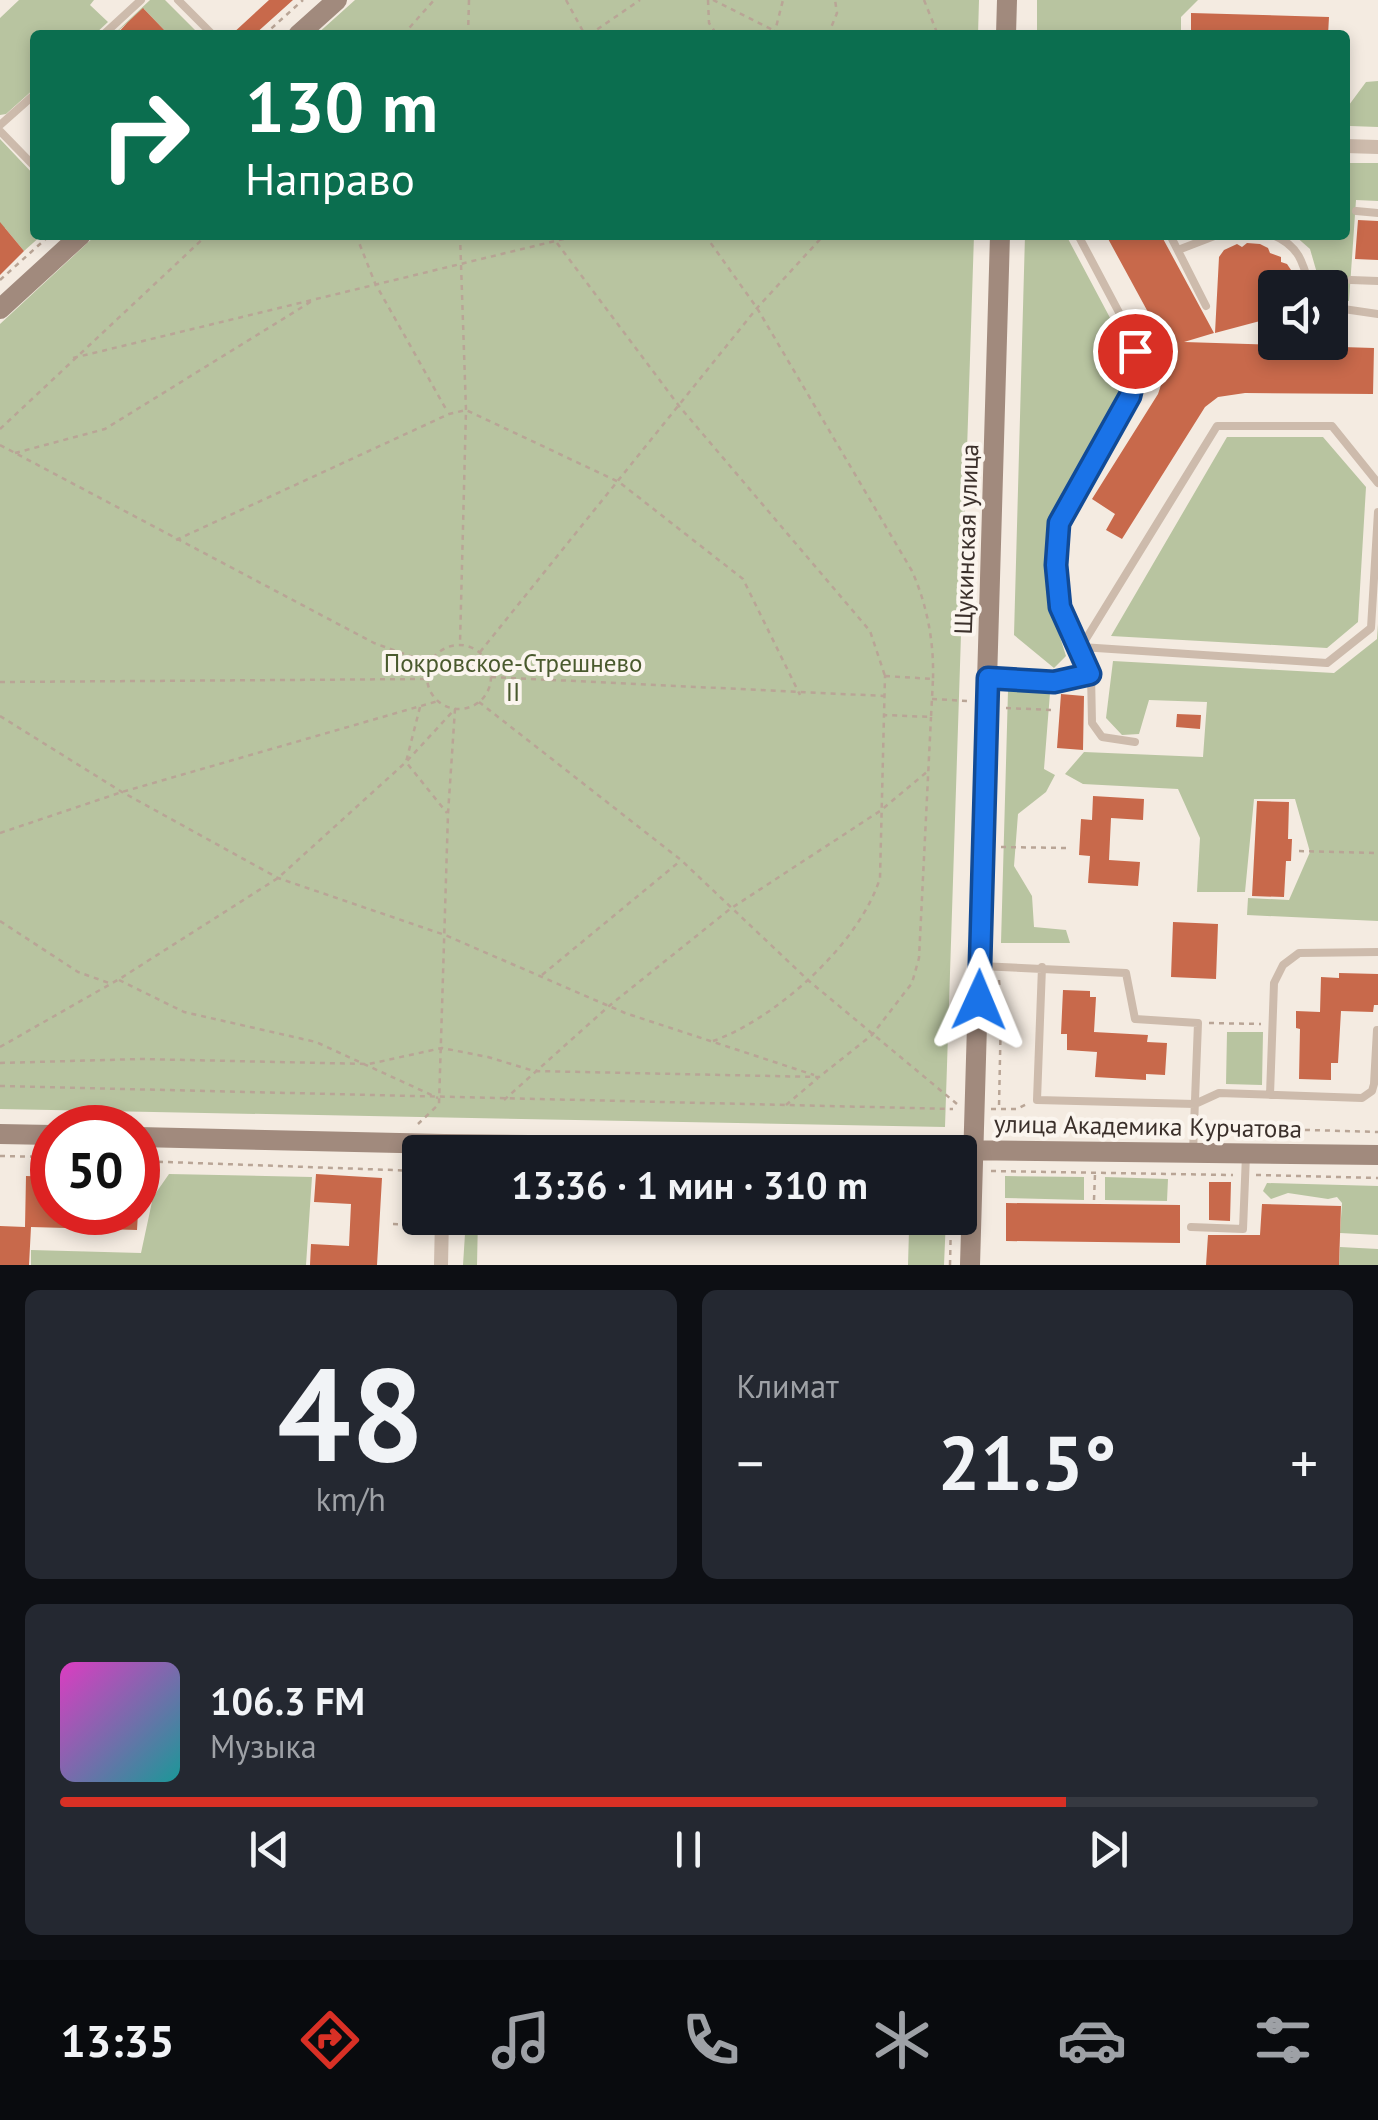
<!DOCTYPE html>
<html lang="ru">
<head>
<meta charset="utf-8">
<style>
  :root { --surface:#171b24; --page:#242831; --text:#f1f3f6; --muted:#9ea1a6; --line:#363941; --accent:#d93025 }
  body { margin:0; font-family:"PT Sans",sans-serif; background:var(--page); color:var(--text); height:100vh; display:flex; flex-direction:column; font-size:38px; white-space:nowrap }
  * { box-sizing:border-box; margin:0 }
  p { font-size:32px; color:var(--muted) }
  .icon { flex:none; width:55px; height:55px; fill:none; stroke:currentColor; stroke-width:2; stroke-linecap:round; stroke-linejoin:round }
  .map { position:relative; height:1265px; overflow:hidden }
  .side { display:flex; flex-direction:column; gap:25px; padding:25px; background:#0d0f14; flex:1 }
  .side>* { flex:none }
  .top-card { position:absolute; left:30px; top:30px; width:1320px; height:210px; border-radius:10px; box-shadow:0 5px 15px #0003; background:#0b6e4f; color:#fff; overflow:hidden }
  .tools { position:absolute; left:1258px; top:270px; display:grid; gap:20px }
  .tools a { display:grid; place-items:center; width:90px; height:90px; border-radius:10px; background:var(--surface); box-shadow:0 5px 15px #0003; font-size:50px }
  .speed { position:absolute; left:30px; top:1105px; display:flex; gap:20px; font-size:50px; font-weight:700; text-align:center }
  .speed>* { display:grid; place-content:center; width:130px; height:130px; border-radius:50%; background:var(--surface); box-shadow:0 5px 15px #0003; line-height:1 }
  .speed .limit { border:15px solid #d22; background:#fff; color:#111 }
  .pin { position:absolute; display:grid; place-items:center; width:85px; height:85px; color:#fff; margin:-42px; border:5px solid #fff; border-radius:50%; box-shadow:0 2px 10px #0007 }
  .me { position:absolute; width:110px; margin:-55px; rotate:1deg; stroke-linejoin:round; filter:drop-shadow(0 0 8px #0008) }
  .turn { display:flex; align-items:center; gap:35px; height:210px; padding:0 50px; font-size:45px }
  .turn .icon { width:130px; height:130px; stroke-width:2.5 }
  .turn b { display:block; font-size:70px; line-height:85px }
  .big { font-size:75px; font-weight:800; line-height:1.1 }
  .side .widget { flex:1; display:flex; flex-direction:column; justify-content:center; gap:15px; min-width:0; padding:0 35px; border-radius:15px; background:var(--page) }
  .side .dial { align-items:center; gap:0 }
  .dial b { font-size:130px; line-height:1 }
  .song { display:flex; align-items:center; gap:30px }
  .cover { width:120px; height:120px; border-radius:15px; background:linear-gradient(135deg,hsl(310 70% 55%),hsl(180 70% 35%)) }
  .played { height:10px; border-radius:5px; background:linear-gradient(90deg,var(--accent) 80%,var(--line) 80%) }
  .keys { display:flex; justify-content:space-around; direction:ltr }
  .heat { display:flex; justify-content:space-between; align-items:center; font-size:55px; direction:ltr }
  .side .tiles { flex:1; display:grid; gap:25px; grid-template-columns:1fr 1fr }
  .widget:last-child { grid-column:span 2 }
  .trip { position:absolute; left:402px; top:1135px; width:575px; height:100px; border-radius:10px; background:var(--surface); box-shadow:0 5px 15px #0003; font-weight:800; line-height:100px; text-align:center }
  .tab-bar { display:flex; height:160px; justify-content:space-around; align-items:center; background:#090b0e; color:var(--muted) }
  .tab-bar .icon { width:70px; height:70px }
  .tab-bar .current { color:var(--accent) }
  .tab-bar b { font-size:45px; color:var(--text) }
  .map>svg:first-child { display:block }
</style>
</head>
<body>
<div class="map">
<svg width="1378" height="1265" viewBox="0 0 1378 1265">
  <rect width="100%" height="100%" fill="#f4ebe1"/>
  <path fill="#b8c4a0" d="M 19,0 L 94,0 L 90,5 L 108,22 L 94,35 L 35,35 L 35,88 L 6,114 L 0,115 L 0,18 Z
    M 150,0 L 165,0 L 200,35 L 169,35 L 144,9 L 113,35 Z
    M 355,0 L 979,0 L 978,35 L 316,35 Z
    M 1037,0 L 1198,0 L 1181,17 L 1181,35 L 1037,35 Z
    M 1378,81 L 1378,127 L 1350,126 L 1349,105 L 1366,82 Z
    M 0,139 L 35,176 L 35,235 L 42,235 L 24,251 L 5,228 L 0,234 Z
    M 1345,163 L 1378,163 L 1378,201 L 1356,200 L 1349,301 L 1330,301 L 1330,288 L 1321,287 L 1310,249 L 1294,235 L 1345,235 Z
    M 96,235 L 974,235 L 945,1127 L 0,1109 L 0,324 Z
    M 1025,235 L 1066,235 L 1125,346 L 1122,396 L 1052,521 L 1046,569 L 1053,615 L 1066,656 L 1054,668 L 1014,635 Z
    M 1227,437 L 1323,437 L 1366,487 L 1358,622 L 1327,648 L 1111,636 Z
    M 1378,624 L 1378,921 L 1247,915 L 1248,898 L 1289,900 L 1310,852 L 1295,799 L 1254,799 L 1245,892 L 1197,892 L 1200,838 L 1178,789 L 1083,784 L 1065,774 L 1084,752 L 1203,757 L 1207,702 L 1149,700 L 1139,734 L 1122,735 L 1106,718 L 1113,661 L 1334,673 L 1377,639 Z
    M 1008,691 L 1050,693 L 1044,769 L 1055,775 L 1046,792 L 1018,814 L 1014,866 L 1032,896 L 1034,927 L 1066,930 L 1070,943 L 1001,943 Z
    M 1227,1032 L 1263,1032 L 1262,1085 L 1226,1084 Z
    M 169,1174 L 312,1177 L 306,1265 L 31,1265 L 31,1250 L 141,1253 L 153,1197 Z
    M 1005,1176 L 1084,1177 L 1084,1200 L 1005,1198 Z
    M 1105,1177 L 1168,1179 L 1167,1201 L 1105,1200 Z
    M 1267,1183 L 1378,1186 L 1378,1235 L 1340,1233 L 1342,1203 L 1337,1197 L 1328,1199 L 1288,1193 L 1271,1199 L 1263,1191 Z
    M 466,1218 L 478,1218 L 477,1265 L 463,1265 Z
    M 903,1218 L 946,1218 L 944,1265 L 908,1265 L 909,1230 Z
    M 1340,1247 L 1378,1249 L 1378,1265 L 1339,1265 Z"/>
  <path fill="#c8694b" d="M 269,0 L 293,0 L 254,35 L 231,35 Z
    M 143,8 L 169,35 L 116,35 L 128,22 Z
    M 1191,13 L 1329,17 L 1328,35 L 1191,35 Z
    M 1358,220 L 1378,221 L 1378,260 L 1355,259 Z
    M 0,222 L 24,251 L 0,275 Z
    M 1106,235 L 1161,235 L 1214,333 L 1184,342 L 1374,348 L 1373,394 L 1245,393 L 1218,397 L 1205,407 L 1122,539 L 1106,530 L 1115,514 L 1092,499 L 1158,394 L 1168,364 L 1161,336 Z
    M 1247,243 L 1260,244 L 1268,248 L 1270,253 L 1281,257 L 1281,262 L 1287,264 L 1291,270 L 1288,276 L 1301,288 L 1275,288 L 1275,306 L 1260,307 L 1260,321 L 1215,333 L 1219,257 L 1224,250 L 1237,244 L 1242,247 Z
    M 1061,694 L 1084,696 L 1083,750 L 1057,748 Z
    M 1177,714 L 1201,715 L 1200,729 L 1176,727 Z
    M 1093,796 L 1144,799 L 1143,820 L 1111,818 L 1109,860 L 1140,862 L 1138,886 L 1088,883 L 1090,856 L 1079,855 L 1081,819 L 1092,820 Z
    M 1257,801 L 1289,802 L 1288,839 L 1292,839 L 1291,861 L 1286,861 L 1284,897 L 1252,896 Z
    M 1173,922 L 1218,924 L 1216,979 L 1171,977 Z
    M 1339,973 L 1378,974 L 1378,1005 L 1374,1005 L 1373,1012 L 1341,1011 L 1338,1063 L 1331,1063 L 1331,1080 L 1299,1079 L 1300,1029 L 1296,1028 L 1296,1011 L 1320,1012 L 1321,977 L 1339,978 Z
    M 1063,990 L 1090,991 L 1090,997 L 1096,997 L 1094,1032 L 1148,1035 L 1147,1042 L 1167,1043 L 1165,1075 L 1146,1074 L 1146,1080 L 1095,1077 L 1097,1052 L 1067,1050 L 1067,1034 L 1061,1034 Z
    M 316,1174 L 382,1178 L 377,1265 L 310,1265 L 311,1244 L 349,1246 L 351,1204 L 314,1202 Z
    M 26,1176 L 52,1177 L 52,1212 L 138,1212 L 137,1230 L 31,1227 L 29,1265 L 0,1265 L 0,1226 L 25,1227 Z
    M 1209,1182 L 1231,1182 L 1230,1221 L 1209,1220 Z
    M 1006,1203 L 1180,1205 L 1180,1243 L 1006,1241 Z
    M 1262,1204 L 1341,1206 L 1339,1265 L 1206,1265 L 1208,1235 L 1260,1235 Z"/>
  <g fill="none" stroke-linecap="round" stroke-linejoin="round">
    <path stroke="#b9a596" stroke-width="2.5" stroke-dasharray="5 5" stroke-linecap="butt" d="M 566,0 L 585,35
      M 708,0 L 709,23 L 717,35
      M 713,0 L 783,35
      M 924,0 L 938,35
      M 264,35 L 303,0
      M 403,35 L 434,0
      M 468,35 L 469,0
      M 589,35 L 640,0
      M 774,35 L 783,0
      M 828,35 L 837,13 L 835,0
      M 356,235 L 375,283 L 447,411
      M 460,235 L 466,410 L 460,644
      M 551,235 L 679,406 L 870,631 L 885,676
      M 705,235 L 757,308 L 912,571 C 927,605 934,641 933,679
      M 0,280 L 50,235
      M 73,358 L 580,235
      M 0,429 L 207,235
      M 0,445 L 374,643 L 429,663
      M 15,453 L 105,429 L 312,301
      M 176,540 L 449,414 L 466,410 L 619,482 L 743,579 L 800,695
      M427 677a32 32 0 1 1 64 0a32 32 0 1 1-64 0Z
      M 480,652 L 757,308 L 824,235
      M 885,676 L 933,679 L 931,717 L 884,715 Z
      M 491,677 L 884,696
      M 0,682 L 427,679
      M 932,699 L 968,701
      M 479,702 L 681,860 L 809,981 L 957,1104
      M 420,707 L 406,762 L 447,813
      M 1006,708 L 1052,710
      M 0,716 L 122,792 L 278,878 L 445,935 L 625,1013 L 814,1075
      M 0,833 L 122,792 L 438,701
      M 1001,847 L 1067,848
      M 1299,851 L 1378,853
      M 0,921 L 78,972 L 109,983
      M 542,975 L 679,862
      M 119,980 L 184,1012 L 316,1042 L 438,1098
      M 999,980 L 1001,1009 L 999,1107
      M 1209,1023 L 1261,1024
      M 713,1041 C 776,1019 860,943 880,878 L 884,715
      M 0,1047 L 121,978 L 278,878 L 406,762 L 455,709 L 448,814 L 439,1104 L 418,1124
      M 0,1063 L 141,1059 L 369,1064 L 442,1048 L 488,1057 L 534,1071 L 819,1077 L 872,1035 L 912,983 L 919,958 L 931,717
      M 0,1086 L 953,1109
      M 504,1100 L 609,1006 L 730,909 L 880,811 L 928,771
      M 786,1105 L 818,1078
      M 991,1109 L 1017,1109 L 1027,1104
      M 1205,1127 L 1378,1132
      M 0,1156 L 52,1157
      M 138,1161 L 420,1171
      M 991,1171 L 1233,1175
      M 1256,1175 L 1378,1178
      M 1094,1200 L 1095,1174
      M 393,1224 L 427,1225
      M 950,1265 L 951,1218"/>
    <path stroke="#cdbbac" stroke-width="8" d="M 178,0 L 213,35
      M 103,35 L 141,0
      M 0,125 L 35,94
      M 0,131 L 35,167
      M 1356,211 L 1378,213
      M 1078,235 L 1131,335 C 1136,357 1136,375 1130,396 L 1059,523 L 1056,565 L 1060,607 L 1081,647
      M 1170,235 L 1206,306
      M 1273,235 C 1299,246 1303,262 1310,288
      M 1178,250 L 1217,235
      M 1351,280 L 1378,281
      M 1330,307 L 1378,314
      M 1081,647 L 1217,426 L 1332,426 L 1378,483
      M 1091,674 L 1081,647 L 1327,663 L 1371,628 L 1378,512
      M 991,679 L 1054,682 L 1091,674 L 1092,723 L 1102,737 L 1135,742
      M 980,966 L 1126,973 L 1135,1019 L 1198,1023 L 1193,1152
      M 1042,967 L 1037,1100 L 1195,1104 L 1219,1093 L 1362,1098 L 1372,1091 L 1374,1084 L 1377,1030
      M 1270,1095 L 1274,983 L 1283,965 L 1299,953 L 1378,952
      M 1191,1227 L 1243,1229 L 1246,1155"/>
    <path stroke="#cdbbac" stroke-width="14" d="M 1345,146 L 1378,147
      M 441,1265 L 442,1218"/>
    <path stroke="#a18a7d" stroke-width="20" d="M 298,35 L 337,0
      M 1006,35 L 1007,0
      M 0,309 L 81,235
      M 0,1134 L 52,1135
      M 138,1137 L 444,1144 L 1378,1155
      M 970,1265 L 1000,235"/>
  </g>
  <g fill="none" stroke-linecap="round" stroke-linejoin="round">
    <g stroke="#114b97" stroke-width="25">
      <path id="route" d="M 979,1000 L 988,678 L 1054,682 L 1090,674 L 1060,607 L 1056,565 L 1059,523 L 1130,396 L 1134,379 L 1135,351"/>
    </g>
    <use href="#route" stroke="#1a73e8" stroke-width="18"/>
  </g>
  <g text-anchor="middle" stroke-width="8" stroke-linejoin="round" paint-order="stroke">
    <g font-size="25" fill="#3b302b" stroke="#fbf5ee">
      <text transform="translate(966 539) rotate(-88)" y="9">Щукинская улица</text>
      <text transform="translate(1148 1126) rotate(1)" y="9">улица Академика Курчатова</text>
    </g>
    <g font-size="25" fill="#4a5a2e" stroke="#fbf5ee">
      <text x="513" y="672">Покровское-Стрешнево<tspan x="513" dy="29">II</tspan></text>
    </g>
  </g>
</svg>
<div class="tools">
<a><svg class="icon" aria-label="sound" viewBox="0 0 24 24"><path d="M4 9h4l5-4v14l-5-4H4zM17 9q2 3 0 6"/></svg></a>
</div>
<div class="speed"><div class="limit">50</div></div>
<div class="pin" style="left:1135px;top:351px;background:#d93025"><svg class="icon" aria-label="arrive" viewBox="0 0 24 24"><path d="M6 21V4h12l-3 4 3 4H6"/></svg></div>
<svg class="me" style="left:979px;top:1000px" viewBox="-20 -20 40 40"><path d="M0-17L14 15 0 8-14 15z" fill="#1a73e8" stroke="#fff" stroke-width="4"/></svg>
<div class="trip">13:36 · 1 мин · 310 m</div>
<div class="top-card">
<div class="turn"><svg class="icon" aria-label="right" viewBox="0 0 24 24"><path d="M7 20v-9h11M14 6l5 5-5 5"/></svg><div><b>130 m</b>Направо</div></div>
</div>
</div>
<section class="side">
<div class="tiles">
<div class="widget dial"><b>48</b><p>km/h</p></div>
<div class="widget"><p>Климат</p>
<div class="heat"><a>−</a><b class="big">21.5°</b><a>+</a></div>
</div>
<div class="widget">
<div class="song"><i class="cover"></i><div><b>106.3 FM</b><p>Музыка</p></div></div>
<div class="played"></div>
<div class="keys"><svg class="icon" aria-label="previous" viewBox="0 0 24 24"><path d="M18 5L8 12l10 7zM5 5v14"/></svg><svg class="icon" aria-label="pause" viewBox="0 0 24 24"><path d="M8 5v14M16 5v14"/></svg><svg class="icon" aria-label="next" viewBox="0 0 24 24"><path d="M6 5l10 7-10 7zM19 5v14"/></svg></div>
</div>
</div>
</section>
<nav class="tab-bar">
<b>13:35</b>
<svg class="icon current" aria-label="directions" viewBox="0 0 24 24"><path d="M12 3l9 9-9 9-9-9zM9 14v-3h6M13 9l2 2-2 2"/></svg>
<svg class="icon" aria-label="music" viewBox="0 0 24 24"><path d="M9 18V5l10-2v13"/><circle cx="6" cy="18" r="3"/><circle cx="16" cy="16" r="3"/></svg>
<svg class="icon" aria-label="phone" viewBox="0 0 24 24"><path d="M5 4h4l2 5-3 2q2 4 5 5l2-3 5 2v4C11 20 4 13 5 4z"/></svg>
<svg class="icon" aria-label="climate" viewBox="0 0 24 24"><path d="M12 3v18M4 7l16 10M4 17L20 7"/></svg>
<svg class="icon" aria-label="car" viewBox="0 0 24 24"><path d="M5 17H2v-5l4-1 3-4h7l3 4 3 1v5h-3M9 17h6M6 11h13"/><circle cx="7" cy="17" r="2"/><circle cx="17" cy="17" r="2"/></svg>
<svg class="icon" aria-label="filters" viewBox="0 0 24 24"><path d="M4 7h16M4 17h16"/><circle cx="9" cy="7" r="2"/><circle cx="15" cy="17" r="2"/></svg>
</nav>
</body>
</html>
